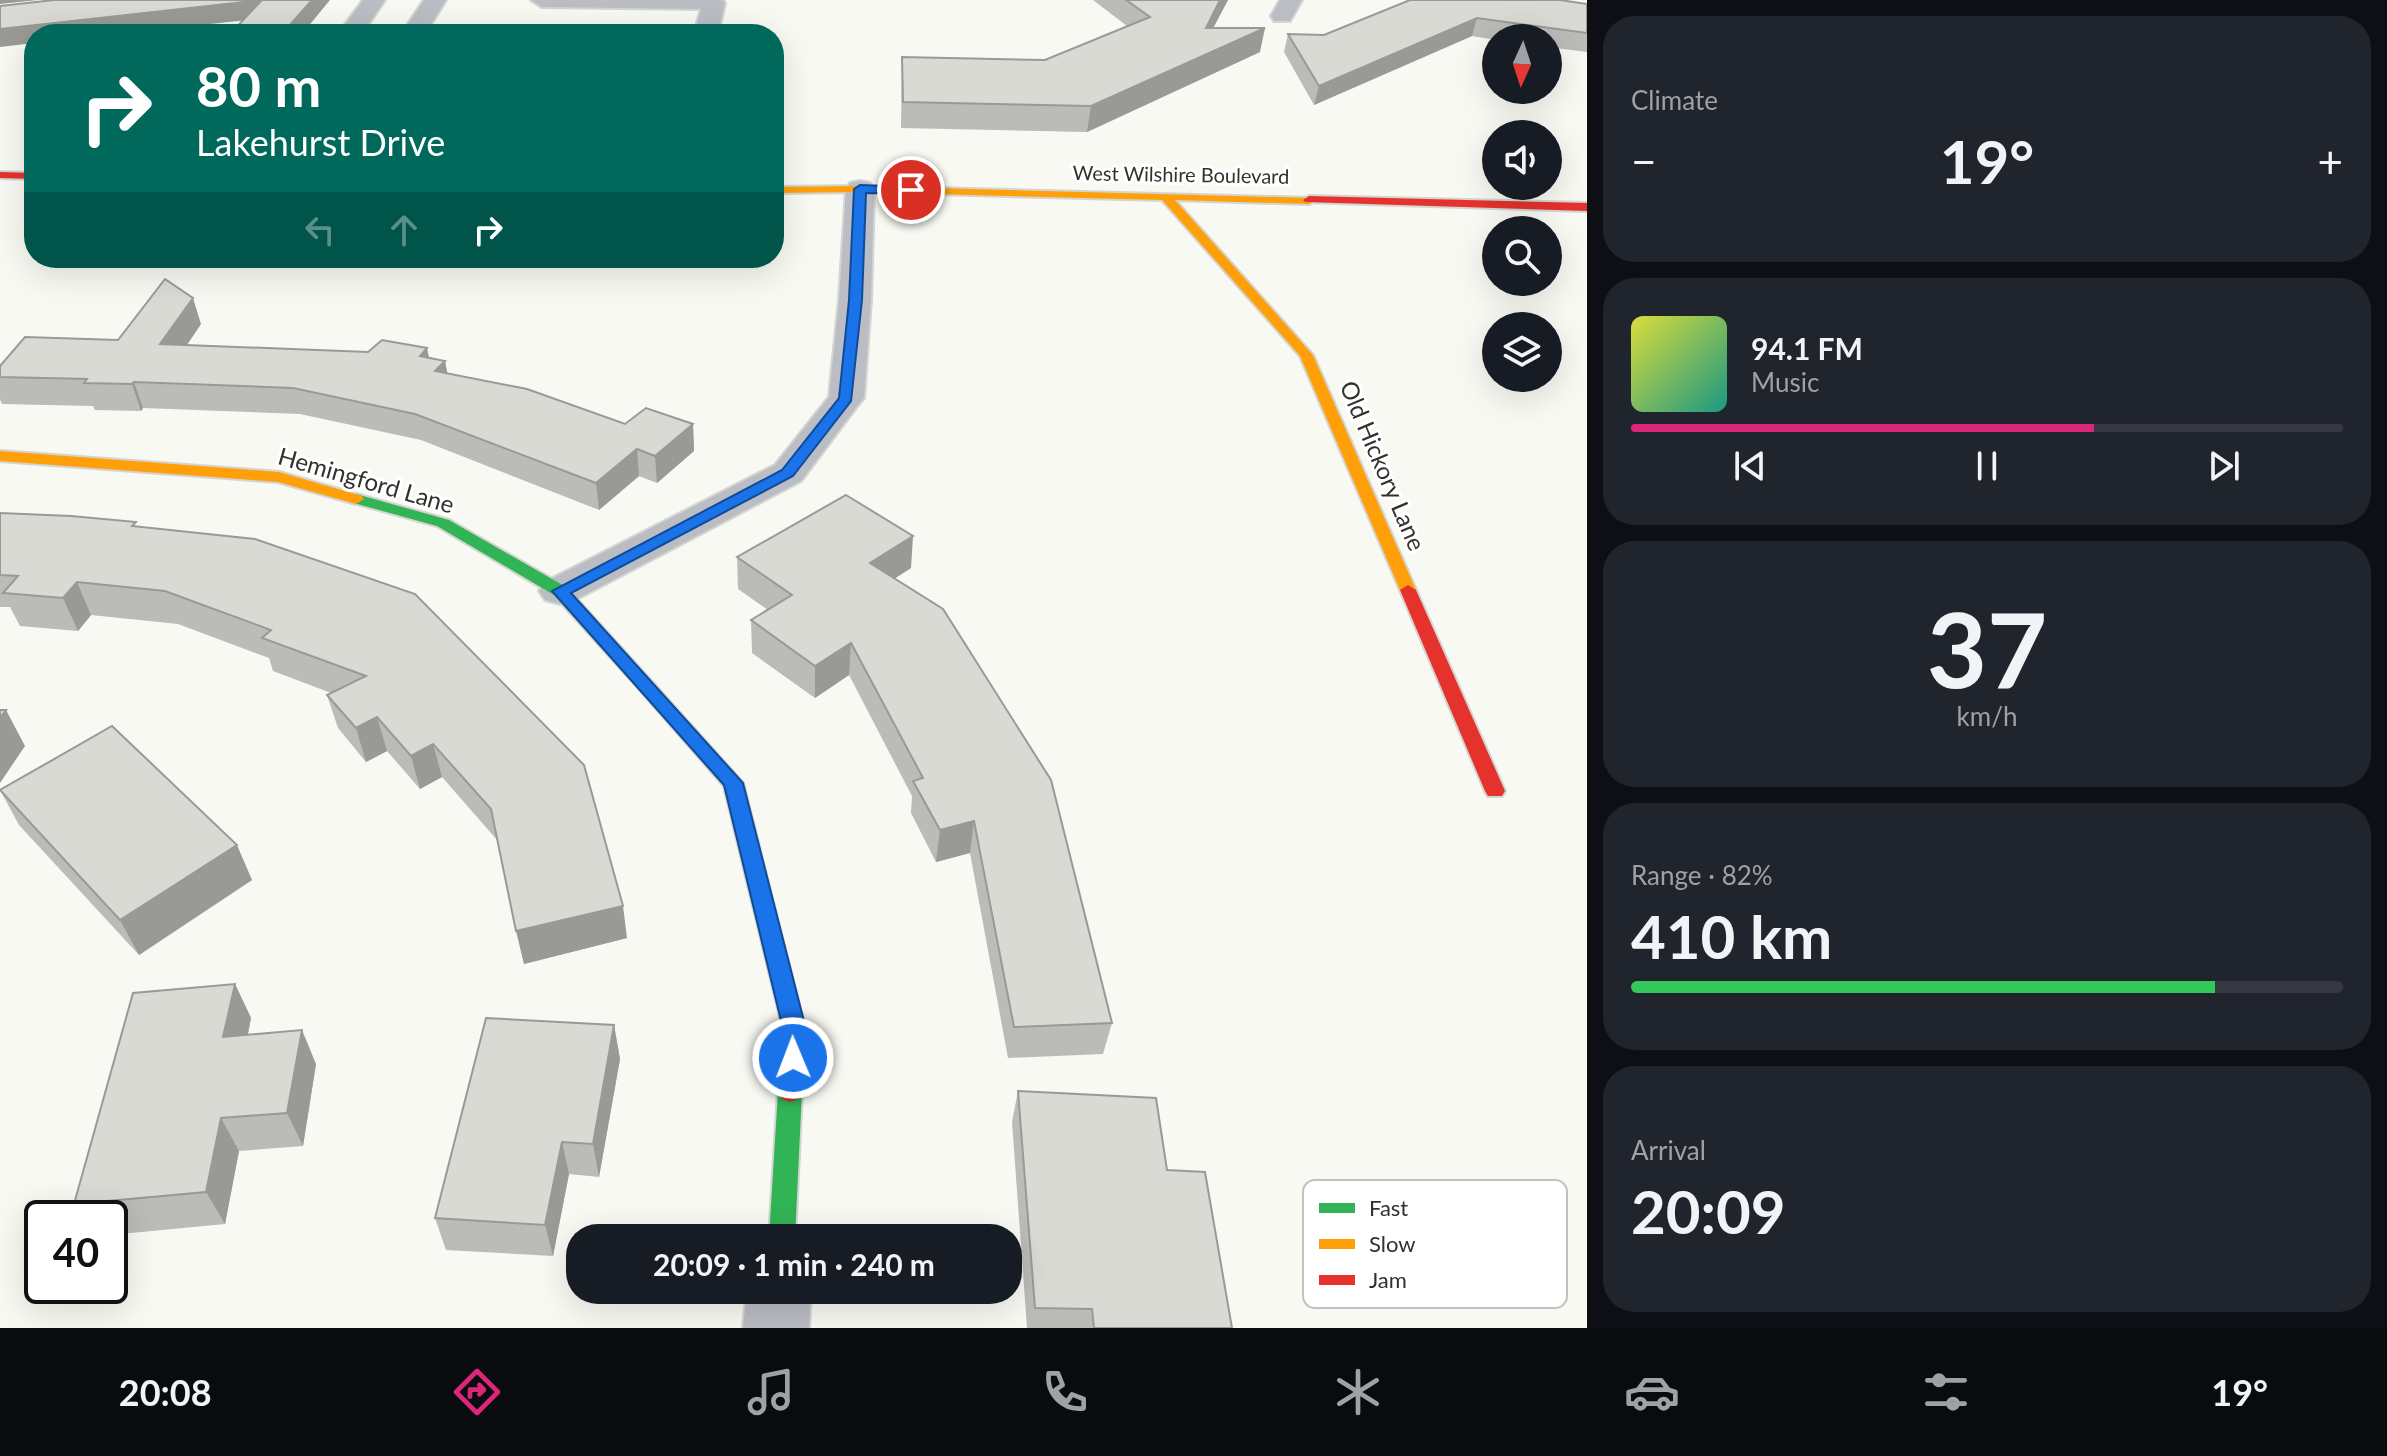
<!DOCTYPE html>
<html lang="en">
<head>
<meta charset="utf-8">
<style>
  :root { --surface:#171b24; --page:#20242c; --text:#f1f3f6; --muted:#9ea1a6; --line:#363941; --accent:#db2777 }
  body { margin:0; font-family:Lato,sans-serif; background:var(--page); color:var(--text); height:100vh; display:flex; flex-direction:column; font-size:30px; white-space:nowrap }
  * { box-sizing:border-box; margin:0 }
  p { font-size:26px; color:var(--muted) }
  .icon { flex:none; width:44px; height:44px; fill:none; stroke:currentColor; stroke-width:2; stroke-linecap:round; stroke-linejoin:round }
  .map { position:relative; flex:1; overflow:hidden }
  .side { display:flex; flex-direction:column; gap:16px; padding:16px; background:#0d0f14; width:800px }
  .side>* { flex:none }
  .top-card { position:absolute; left:24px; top:24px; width:760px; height:244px; border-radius:32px; box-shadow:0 8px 32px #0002; background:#00695c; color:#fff; overflow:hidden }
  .needle { width:52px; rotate:183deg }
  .fabs { position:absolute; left:1482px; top:24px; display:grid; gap:16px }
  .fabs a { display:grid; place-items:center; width:80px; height:80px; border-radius:50%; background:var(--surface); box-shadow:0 8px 32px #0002; font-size:40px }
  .speed { position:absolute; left:24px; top:1200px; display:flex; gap:16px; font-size:40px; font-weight:700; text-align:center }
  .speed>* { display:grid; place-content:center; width:104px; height:104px; border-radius:50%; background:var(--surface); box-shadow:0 8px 32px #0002; line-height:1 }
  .speed .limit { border:4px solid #111; border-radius:12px; background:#fff; color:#111 }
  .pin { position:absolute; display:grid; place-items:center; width:68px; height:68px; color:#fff; margin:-34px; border:4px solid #fff; border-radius:50%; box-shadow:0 2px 8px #0007 }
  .me { position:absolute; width:88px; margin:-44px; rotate:359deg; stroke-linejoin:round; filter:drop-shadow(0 0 6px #0008) }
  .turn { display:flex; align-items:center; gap:28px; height:168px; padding:0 40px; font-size:36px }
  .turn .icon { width:104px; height:104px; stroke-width:2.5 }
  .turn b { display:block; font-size:56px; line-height:68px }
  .lanes { display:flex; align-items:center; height:76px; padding:0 40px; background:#0003; justify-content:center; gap:40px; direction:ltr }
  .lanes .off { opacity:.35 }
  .big { font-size:60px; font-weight:700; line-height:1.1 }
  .side .card { flex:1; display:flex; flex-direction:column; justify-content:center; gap:12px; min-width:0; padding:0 28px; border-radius:32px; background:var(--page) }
  .side .dial { align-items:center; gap:0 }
  .dial b { font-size:104px; line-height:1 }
  .song { display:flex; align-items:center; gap:24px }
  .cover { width:96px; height:96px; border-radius:12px; background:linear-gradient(135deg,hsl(60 70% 55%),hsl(170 70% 35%)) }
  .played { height:8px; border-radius:4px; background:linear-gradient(90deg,var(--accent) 65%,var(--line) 65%) }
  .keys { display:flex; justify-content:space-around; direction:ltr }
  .heat { display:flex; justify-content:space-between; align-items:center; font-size:44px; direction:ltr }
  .charge { height:12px; border-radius:6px; background:linear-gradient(90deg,#34c759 82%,var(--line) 0) }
  .trip { position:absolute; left:566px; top:1224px; width:456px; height:80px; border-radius:32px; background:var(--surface); box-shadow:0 8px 32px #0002; font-weight:700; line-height:80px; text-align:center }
  .menu { display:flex; height:128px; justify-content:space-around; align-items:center; background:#090b0e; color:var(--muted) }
  .menu .icon { width:56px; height:56px }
  .menu .on { color:var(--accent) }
  .menu b { font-size:36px; color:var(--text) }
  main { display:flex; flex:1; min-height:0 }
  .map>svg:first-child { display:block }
</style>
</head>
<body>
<main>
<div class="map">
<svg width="1587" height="1328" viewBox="0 0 1587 1328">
  <rect width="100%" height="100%" fill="#f9f9f3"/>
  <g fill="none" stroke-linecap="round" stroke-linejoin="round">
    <g stroke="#d4d4d0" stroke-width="4">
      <path id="street" d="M 363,0 L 385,0 L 362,34 L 338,34 Z
        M 424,0 L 446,0 L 425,34 L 401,34 Z
        M 531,0 L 723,0 L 725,3 L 718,34 L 694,34 L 701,9 L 542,7 Z
        M 1280,0 L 1302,0 L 1290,21 L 1274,21 L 1271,16 Z
        M 860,181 L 870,183 L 874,189 L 871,300 L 864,398 L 858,405 L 801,481 L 575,600 L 560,604 L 545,600 L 539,591 L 545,582 L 775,465 L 829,397 L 839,300 L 846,189 L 850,183 Z
        M 747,1290 L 811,1290 L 809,1328 L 743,1328 Z"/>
    </g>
    <g stroke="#d4d4d0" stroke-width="4">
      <path id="fast" d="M 356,494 L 449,520 L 566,587 L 654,684 L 657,688 L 654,692 L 642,692 L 554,595 L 437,526 L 350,502 L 348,499 Z
        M 790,1080 L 798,1083 L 802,1091 L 795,1238 L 769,1238 L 778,1091 L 782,1083 Z"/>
    </g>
    <g stroke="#d4d4d0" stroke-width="4">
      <path id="slow" d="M 860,186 L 1313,198 L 1315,200 L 1309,204 L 1175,200 L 1313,355 L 1416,590 L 1414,594 L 1408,595 L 1400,590 L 1300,356 L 1162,200 L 860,192 L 774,193 L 774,187 Z
        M 0,451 L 279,472 L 362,496 L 364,499 L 356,504 L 278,482 L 0,461 Z"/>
    </g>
    <g stroke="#d4d4d0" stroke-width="4">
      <path id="jam" d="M 0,172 L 34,173 L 34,179 L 0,178 Z
        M 1309,196 L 1587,203 L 1587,211 L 1305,202 L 1303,200 Z
        M 1408,585 L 1416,590 L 1505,791 L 1502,796 L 1488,796 L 1485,791 L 1400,590 Z
        M 648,682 L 654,684 L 743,783 L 805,1029 L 802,1091 L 798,1099 L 790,1102 L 782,1099 L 778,1091 L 783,1029 L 724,786 L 642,692 L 639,688 L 642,684 Z"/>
    </g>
    <use href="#street" fill="#bbbdc4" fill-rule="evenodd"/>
    <use href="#fast" fill="#30b455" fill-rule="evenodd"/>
    <use href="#slow" fill="#ff9f0a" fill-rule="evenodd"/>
    <use href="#jam" fill="#e5322d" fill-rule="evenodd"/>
  </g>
  <path fill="#bbbbb7" d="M 1093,0 L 1228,0 L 1213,28 L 1260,52 L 1087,132 L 901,128 L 902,57 L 1045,60 L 1127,26 Z
    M 1587,4 L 1587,52 L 1548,47 L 1548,38 L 1496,38 L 1496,40 L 1472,36 L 1314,105 L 1284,52 L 1288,34 L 1324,35 Z
    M 201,324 L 187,345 L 368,352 L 427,348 L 429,357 L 445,361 L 447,373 L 625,424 L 693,424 L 694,451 L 657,483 L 639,476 L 599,510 L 421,440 L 300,414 L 143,408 L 141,411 L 95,410 L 93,406 L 2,404 L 0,399 L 0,366 L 118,340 Z
    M 0,513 L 255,539 L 627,938 L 524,964 L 498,841 L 442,777 L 420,789 L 387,751 L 366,762 L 338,728 L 327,695 L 331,693 L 273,671 L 269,658 L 178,624 L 91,615 L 78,631 L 20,626 L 10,607 L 0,607 Z
    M 737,557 L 911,568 L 895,578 L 1112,1023 L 1103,1054 L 1008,1058 L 970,853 L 936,862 L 911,813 L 912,796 L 849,675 L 815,698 L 752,653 L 751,620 L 768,610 L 738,589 Z
    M 0,790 L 252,880 L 139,955 L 19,825 Z
    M 235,984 L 251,1018 L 248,1035 L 316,1064 L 303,1146 L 239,1151 L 225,1224 L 110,1235 L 110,1218 L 84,1218 L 74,1204 Z
    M 614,1025 L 620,1059 L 599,1177 L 569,1174 L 553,1256 L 446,1250 L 435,1218 Z
    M 1018,1091 L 1167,1170 L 1232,1328 L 1027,1328 L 1012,1122 Z"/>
  <path fill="#999995" d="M 0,0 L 38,0 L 0,4 Z
    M 262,0 L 266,18 L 118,34 L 34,34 L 34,43 L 0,47 L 0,29 Z
    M 312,0 L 330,0 L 302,34 L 282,34 Z
    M 1220,0 L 1228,0 L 1201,51 L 1206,28 Z
    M 1477,18 L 1472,36 L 1314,105 L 1319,86 Z
    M 1265,28 L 1260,52 L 1087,132 L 1091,106 Z
    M 193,298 L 201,324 L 169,371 L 160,344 Z
    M 427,348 L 432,375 L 420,356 Z
    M 445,361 L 450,387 L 435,371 Z
    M 134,382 L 143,408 L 141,411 L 132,384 Z
    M 693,424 L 694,451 L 657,483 L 655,456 Z
    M 637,449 L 639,476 L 599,510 L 596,483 Z
    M 913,536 L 911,568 L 869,595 L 870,563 Z
    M 77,582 L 91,615 L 78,631 L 63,598 Z
    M 851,643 L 849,675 L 815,698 L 815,666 Z
    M 6,710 L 25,746 L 0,783 L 0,718 Z
    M 377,717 L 387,751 L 366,762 L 356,728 Z
    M 433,744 L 442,777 L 420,789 L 411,756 Z
    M 974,821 L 970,853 L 936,862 L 940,830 Z
    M 237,845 L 252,880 L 139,955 L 120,920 Z
    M 623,906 L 627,938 L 524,964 L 516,931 Z
    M 235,984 L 251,1018 L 240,1071 L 223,1037 Z
    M 614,1025 L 620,1059 L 599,1177 L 593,1144 Z
    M 302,1030 L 316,1064 L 303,1146 L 287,1113 Z
    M 221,1118 L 239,1151 L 225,1224 L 206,1192 Z
    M 562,1142 L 569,1174 L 553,1256 L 545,1225 Z"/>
  <path fill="#dadad5" stroke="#999995" stroke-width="2" d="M 54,0 L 312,0 L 282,34 L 230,34 L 262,0 L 0,29 L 0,6 Z
    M 1126,0 L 1220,0 L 1206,28 L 1265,28 L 1091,106 L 903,102 L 902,57 L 1045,60 L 1150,17 Z
    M 1410,0 L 1560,0 L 1587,4 L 1587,33 L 1477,18 L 1319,86 L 1288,34 L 1324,35 Z
    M 165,279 L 193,298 L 160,344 L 368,352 L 382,340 L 427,348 L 420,356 L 445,361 L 435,371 L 527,389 L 625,424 L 646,408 L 693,424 L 655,456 L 637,449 L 596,483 L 415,414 L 293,388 L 134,382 L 132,384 L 84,383 L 87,379 L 0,377 L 0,366 L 25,337 L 118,340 Z
    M 846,495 L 913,536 L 870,563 L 943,609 L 1051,780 L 1112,1023 L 1014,1027 L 974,821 L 940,830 L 913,781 L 923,778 L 851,643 L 815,666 L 751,620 L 792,595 L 737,557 Z
    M 0,513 L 71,516 L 136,522 L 132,526 L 255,539 L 415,594 L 584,765 L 623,906 L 516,931 L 491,809 L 433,744 L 411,756 L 377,717 L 356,728 L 327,695 L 366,676 L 262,638 L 271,630 L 165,591 L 77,582 L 63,598 L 3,593 L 18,576 L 0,575 Z
    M 0,710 L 6,710 L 0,718 Z
    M 112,726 L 237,845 L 120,920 L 0,790 Z
    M 235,984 L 223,1037 L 302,1030 L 287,1113 L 221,1118 L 206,1192 L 74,1204 L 133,993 Z
    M 486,1018 L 614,1025 L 593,1144 L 562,1142 L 545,1225 L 435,1218 Z
    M 1018,1091 L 1156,1098 L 1167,1170 L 1205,1172 L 1232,1328 L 1094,1328 L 1092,1309 L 1035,1308 Z"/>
  <path fill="#1a73e8" stroke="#114b97" stroke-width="2" d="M 860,185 L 911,187 L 917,190 L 911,194 L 866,193 L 862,300 L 851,401 L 793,476 L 571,593 L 743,783 L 806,1029 L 804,1058 L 801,1066 L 793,1069 L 784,1066 L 781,1058 L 783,1029 L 724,785 L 552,591 L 782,470 L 839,398 L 849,300 L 854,189 Z"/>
  <g text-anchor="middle" stroke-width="6" stroke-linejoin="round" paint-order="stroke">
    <g font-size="20" fill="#31312e" stroke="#fff">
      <text transform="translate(1181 175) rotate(1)" y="7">West Wilshire Boulevard</text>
    </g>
    <g font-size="24" fill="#31312e" stroke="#fff">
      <text transform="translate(1382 466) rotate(67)" y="8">Old Hickory Lane</text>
      <text transform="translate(366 481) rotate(16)" y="8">Hemingford Lane</text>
    </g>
  </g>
  <rect x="1303" y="1180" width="264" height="128" rx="12" fill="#fff" stroke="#c1c1c0" stroke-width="2"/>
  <rect x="1319" y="1203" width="36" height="10" fill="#30b455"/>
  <rect x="1319" y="1239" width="36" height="10" fill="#ff9f0a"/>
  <rect x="1319" y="1275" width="36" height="10" fill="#e5322d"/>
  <g font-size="22" fill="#31312e">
    <text x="1369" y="1216">Fast</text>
    <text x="1369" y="1252">Slow</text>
    <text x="1369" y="1288">Jam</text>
  </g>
</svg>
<div class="fabs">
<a><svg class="needle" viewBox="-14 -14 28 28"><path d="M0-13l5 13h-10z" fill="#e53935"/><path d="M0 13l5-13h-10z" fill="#9ea1a6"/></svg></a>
<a><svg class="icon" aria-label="sound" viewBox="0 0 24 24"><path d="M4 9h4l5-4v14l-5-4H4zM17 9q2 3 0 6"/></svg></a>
<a><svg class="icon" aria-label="search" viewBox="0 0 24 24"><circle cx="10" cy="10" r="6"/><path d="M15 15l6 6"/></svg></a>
<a><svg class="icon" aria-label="layers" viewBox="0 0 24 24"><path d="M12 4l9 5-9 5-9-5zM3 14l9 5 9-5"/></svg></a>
</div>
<div class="speed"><div class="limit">40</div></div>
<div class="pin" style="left:911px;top:190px;background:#d93025"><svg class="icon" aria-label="arrive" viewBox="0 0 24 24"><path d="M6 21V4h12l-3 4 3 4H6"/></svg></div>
<svg class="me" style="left:793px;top:1058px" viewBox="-20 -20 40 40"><circle r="17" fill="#1a73e8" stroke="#fff" stroke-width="3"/><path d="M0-11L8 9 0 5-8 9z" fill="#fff"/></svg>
<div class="trip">20:09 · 1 min · 240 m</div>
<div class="top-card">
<div class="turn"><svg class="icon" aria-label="right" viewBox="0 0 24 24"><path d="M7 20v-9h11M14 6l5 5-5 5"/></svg><div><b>80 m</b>Lakehurst Drive</div></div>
<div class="lanes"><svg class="icon off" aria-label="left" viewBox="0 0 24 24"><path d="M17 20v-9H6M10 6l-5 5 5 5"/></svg><svg class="icon off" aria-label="ahead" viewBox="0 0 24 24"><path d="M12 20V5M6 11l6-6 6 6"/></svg><svg class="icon" aria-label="right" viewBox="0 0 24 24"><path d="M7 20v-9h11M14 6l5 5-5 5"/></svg></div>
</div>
</div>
<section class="side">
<div class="card"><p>Climate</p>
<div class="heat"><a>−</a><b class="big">19°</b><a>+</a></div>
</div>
<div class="card">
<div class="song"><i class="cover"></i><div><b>94.1 FM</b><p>Music</p></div></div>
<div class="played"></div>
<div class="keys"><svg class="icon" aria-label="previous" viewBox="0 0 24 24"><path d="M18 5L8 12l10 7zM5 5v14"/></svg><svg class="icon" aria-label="pause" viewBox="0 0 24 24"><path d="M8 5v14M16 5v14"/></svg><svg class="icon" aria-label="next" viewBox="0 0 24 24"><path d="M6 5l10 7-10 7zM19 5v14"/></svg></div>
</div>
<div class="card dial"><b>37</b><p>km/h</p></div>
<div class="card"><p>Range · 82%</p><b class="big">410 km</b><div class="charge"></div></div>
<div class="card"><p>Arrival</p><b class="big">20:09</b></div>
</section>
</main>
<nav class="menu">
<b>20:08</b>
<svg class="icon on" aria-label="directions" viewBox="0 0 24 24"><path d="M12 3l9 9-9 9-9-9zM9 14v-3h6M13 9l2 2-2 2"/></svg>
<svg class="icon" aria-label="music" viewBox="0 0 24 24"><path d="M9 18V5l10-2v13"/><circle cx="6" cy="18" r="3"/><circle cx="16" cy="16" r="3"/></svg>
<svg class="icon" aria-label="phone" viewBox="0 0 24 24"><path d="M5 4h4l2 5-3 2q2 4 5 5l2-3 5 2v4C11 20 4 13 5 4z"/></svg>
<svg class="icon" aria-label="climate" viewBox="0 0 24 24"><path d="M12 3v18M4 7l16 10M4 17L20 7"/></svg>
<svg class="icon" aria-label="car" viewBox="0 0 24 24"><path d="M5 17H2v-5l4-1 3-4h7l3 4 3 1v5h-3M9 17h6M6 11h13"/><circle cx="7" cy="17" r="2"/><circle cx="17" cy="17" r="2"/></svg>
<svg class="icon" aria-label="filters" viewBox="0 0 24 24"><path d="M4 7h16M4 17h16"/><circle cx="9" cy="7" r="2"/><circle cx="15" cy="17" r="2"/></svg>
<b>19°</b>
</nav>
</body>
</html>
